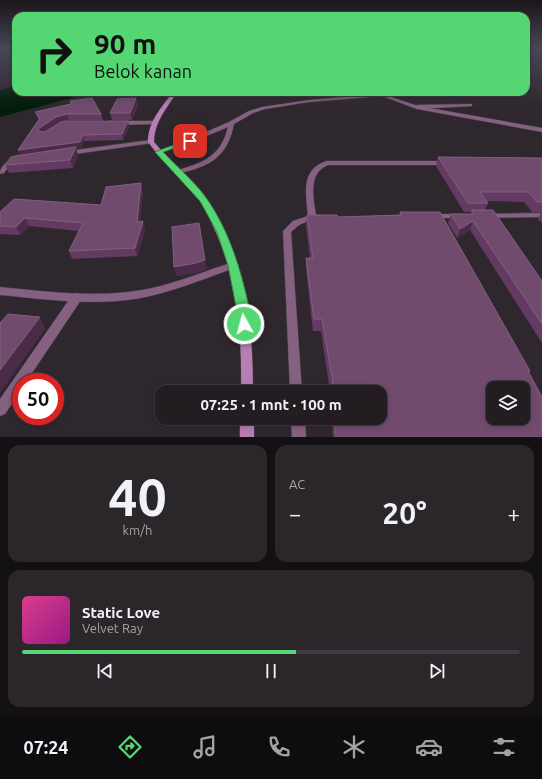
<!DOCTYPE html>
<html lang="id">
<head>
<meta charset="utf-8">
<style>
  :root { --surface:#231d22; --page:#2b262a; --text:#f1f3f6; --muted:#a3a2a5; --line:#403b40; --accent:#54d672 }
  body { margin:0; font-family:Ubuntu,sans-serif; background:var(--page); color:var(--text); height:100vh; display:flex; flex-direction:column; font-size:15px; white-space:nowrap }
  * { box-sizing:border-box; margin:0 }
  p { font-size:13px; color:var(--muted) }
  .icon { flex:none; width:22px; height:22px; fill:none; stroke:currentColor; stroke-width:2; stroke-linecap:round; stroke-linejoin:round }
  .map { position:relative; height:437px; overflow:hidden }
  .drawer { display:flex; flex-direction:column; gap:8px; padding:8px; background:#131013; flex:1 }
  .drawer>* { flex:none }
  .hud { position:absolute; left:12px; top:12px; width:518px; height:84px; border-radius:12px; box-shadow:0 2px 6px #0003,0 0 0 1px var(--line); background:#54d672; color:#111; overflow:hidden }
  .fabs { position:absolute; left:486px; top:381px; display:grid; gap:8px }
  .fabs a { display:grid; place-items:center; width:44px; height:44px; border-radius:8px; background:var(--surface); box-shadow:0 2px 6px #0003,0 0 0 1px var(--line); font-size:20px }
  .speed { position:absolute; left:12px; top:373px; display:flex; gap:8px; font-size:20px; font-weight:700; text-align:center }
  .speed>* { display:grid; place-content:center; width:52px; height:52px; border-radius:50%; background:var(--surface); box-shadow:0 2px 6px #0003,0 0 0 1px var(--line); line-height:1 }
  .speed .limit { border:6px solid #d22; background:#fff; color:#111 }
  .pin { position:absolute; display:grid; place-items:center; width:34px; height:34px; color:#fff; margin:-17px; border-radius:8px; box-shadow:0 2px 6px #0006 }
  .me { position:absolute; width:44px; margin:-22px; rotate:353deg; stroke-linejoin:round; filter:drop-shadow(0 0 3px #0008) }
  .turn { display:flex; align-items:center; gap:14px; height:84px; padding:0 16px; font-size:18px }
  .turn .icon { width:52px; height:52px; stroke-width:2.5 }
  .turn b { display:block; font-size:28px; line-height:34px }
  .big { font-size:30px; font-weight:700; line-height:1.1 }
  .drawer .card { flex:1; display:flex; flex-direction:column; justify-content:center; gap:6px; min-width:0; padding:0 14px; border-radius:12px; background:var(--page) }
  .drawer .dial { align-items:center; gap:0 }
  .dial b { font-size:52px; line-height:1 }
  .song { display:flex; align-items:center; gap:12px }
  .cover { width:48px; height:48px; border-radius:6px; background:linear-gradient(135deg,hsl(330 70% 55%),hsl(310 70% 35%)) }
  .played { height:4px; border-radius:2px; background:linear-gradient(90deg,var(--accent) 55%,var(--line) 55%) }
  .keys { display:flex; justify-content:space-around; direction:ltr }
  .heat { display:flex; justify-content:space-between; align-items:center; font-size:22px; direction:ltr }
  .drawer .tiles { flex:1; display:grid; gap:8px; grid-template-columns:1fr 1fr }
  .card:last-child { grid-column:span 2 }
  .trip { position:absolute; left:155px; top:385px; width:232px; height:40px; border-radius:12px; background:var(--surface); box-shadow:0 2px 6px #0003,0 0 0 1px var(--line); font-weight:700; line-height:40px; text-align:center }
  .menu { display:flex; height:64px; justify-content:space-around; align-items:center; background:#0e0c0e; color:var(--muted) }
  .menu .icon { width:28px; height:28px }
  .menu .current { color:var(--accent) }
  .menu b { font-size:18px; color:var(--text) }
  .map>svg:first-child { display:block }
</style>
</head>
<body>
<div class="map">
<svg width="542" height="437" viewBox="0 0 542 437">
  <rect width="100%" height="100%" fill="#2f272e"/>
  <path fill="#011c07" d="M 16,85 L 16,92 L 94,92 L 0,117 L 0,90 Z"/>
  <g fill="none" stroke-linecap="round" stroke-linejoin="round">
    <g stroke="#4a4249" stroke-width="1">
      <path id="service" d="M 376,92 L 381,92 L 383,94 L 460,93 L 462,94 L 460,95 L 382,96 Z
        M 470,104 L 472,104 L 472,106 L 417,109 L 414,107 L 417,105 Z
        M 77,293 L 81,294 L 82,297 L 81,300 L 26,382 L 21,382 L 21,390 L 5,414 L 0,416 L 0,399 L 73,294 Z"/>
    </g>
    <g stroke="#4a4249" stroke-width="1">
      <path id="minor" d="M 382,94 L 418,106 L 542,128 L 542,132 L 417,109 L 382,96 L 309,102 L 265,109 L 253,113 L 234,124 C 227,159 209,166 177,174 L 175,173 L 175,171 C 202,163 221,157 228,127 L 192,142 L 160,153 L 156,153 L 155,152 L 188,140 L 229,122 L 249,111 L 262,107 L 309,100 Z
        M 155,121 L 157,122 L 157,124 L 119,125 L 116,123 L 119,121 Z
        M 151,140 L 154,142 L 153,143 L 68,155 L 65,153 L 68,151 Z
        M 15,159 L 18,161 L 10,165 L 4,173 L 0,174 C 0,165 8,161 15,159 Z
        M 327,161 L 448,161 L 451,163 L 448,165 L 328,165 C 308,173 313,197 316,215 L 324,215 L 325,217 L 324,219 L 313,219 L 299,225 L 291,232 L 302,392 L 290,392 L 283,231 L 293,221 L 308,216 C 306,194 300,169 327,161 Z
        M 542,213 L 542,217 L 487,218 L 483,216 L 487,214 Z
        M 430,214 L 461,214 L 465,216 L 461,218 L 433,218 L 429,216 Z
        M 234,262 L 237,263 L 239,265 L 237,267 C 204,279 170,293 135,299 C 90,306 44,299 0,295 L 0,287 C 50,292 103,299 152,288 C 180,282 207,270 234,262 Z
        M 291,418 L 305,418 L 306,437 L 292,437 Z"/>
    </g>
    <g stroke="#4a4249" stroke-width="1">
      <path id="secondary" d="M 173,92 L 177,92 C 167,108 154,122 154,142 C 171,162 193,180 209,203 C 214,210 218,219 222,227 C 248,278 253,335 253,392 L 241,392 C 242,335 238,278 213,226 C 210,218 207,210 202,204 C 186,182 164,164 148,142 C 148,122 161,108 173,92 Z
        M 240,418 L 254,418 L 254,437 L 240,437 Z"/>
    </g>
    <use href="#service" fill="#856081" fill-rule="evenodd"/>
    <use href="#minor" fill="#856081" fill-rule="evenodd"/>
    <use href="#secondary" fill="#b87db2" fill-rule="evenodd"/>
  </g>
  <path fill="#653a62" d="M 526,88 L 529,90 L 526,96 L 488,96 L 482,92 L 526,92 Z
    M 70,101 L 101,114 L 103,120 L 69,120 L 58,123 L 44,132 L 106,123 L 129,126 L 123,140 L 84,141 L 81,148 L 76,148 L 78,155 L 73,168 L 9,173 L 5,165 L 20,155 L 18,150 L 39,120 L 37,117 L 35,112 L 71,104 Z
    M 138,105 L 132,120 L 112,120 L 110,113 Z
    M 438,157 L 542,158 L 542,223 L 538,219 L 541,212 L 532,212 L 524,202 L 487,201 L 488,203 L 485,210 L 542,281 L 542,343 L 470,230 L 457,238 L 448,223 L 451,214 L 471,214 L 471,212 L 464,212 L 436,166 Z
    M 143,191 L 140,222 L 143,221 L 145,230 L 137,256 L 72,259 L 69,251 L 79,231 L 29,226 L 20,235 L 0,234 L 0,212 L 101,205 Z
    M 400,212 L 530,371 L 529,372 L 542,437 L 333,437 L 332,418 L 380,418 L 380,392 L 330,392 L 321,331 L 313,331 L 306,269 L 306,258 L 310,258 L 306,226 L 307,215 L 338,217 L 399,215 Z"/>
  <path fill="#4a2c48" d="M 136,98 L 138,105 L 132,120 L 130,113 Z
    M 67,114 L 69,120 L 58,123 L 40,135 L 38,131 L 38,129 L 56,117 Z
    M 128,121 L 129,126 L 123,140 L 122,134 Z
    M 83,135 L 84,141 L 81,148 L 76,148 L 78,155 L 73,168 L 70,160 L 20,156 L 18,150 Z
    M 141,183 L 143,191 L 139,230 L 137,222 Z
    M 25,218 L 29,226 L 20,235 L 16,227 Z
    M 143,221 L 145,230 L 137,256 L 135,248 Z
    M 473,221 L 470,230 L 457,238 L 460,229 Z
    M 205,260 L 207,270 L 197,273 L 176,276 L 174,267 Z
    M 40,317 L 45,329 L 0,393 L 0,370 Z"/>
  <path fill="#714b6e" stroke="#81607f" fill-rule="evenodd" d="M 92,98 L 101,114 L 67,114 L 56,117 L 38,129 L 38,131 L 45,132 L 61,122 L 67,121 L 105,121 L 106,123 L 107,121 L 128,121 L 122,134 L 83,135 L 80,142 L 18,150 L 40,118 L 35,112 L 71,104 L 70,101 Z
    M 136,98 L 130,113 L 110,113 L 117,99 Z
    M 76,147 L 70,160 L 5,165 L 11,157 L 15,156 Z
    M 438,157 L 542,158 L 542,202 L 537,202 L 528,192 L 480,192 L 488,203 L 468,203 Z
    M 141,183 L 137,222 L 143,221 L 135,248 L 69,251 L 83,223 L 25,218 L 16,227 L 0,226 L 0,212 L 14,199 L 101,205 L 106,187 Z
    M 472,210 L 493,210 L 542,281 L 542,324 L 473,221 L 460,229 L 451,214 L 474,214 Z
    M 400,212 L 440,212 L 530,371 L 528,371 L 542,397 L 542,437 L 336,437 L 334,418 L 380,418 L 380,392 L 333,392 L 332,377 L 322,319 L 314,319 L 306,258 L 313,258 L 307,215 L 337,215 L 338,217 L 401,215 ZM 493,388 L 523,388 L 523,418 L 493,418 Z
    M 199,223 L 205,260 L 196,263 L 174,267 L 172,227 Z
    M 8,314 L 40,317 L 0,370 L 0,323 Z"/>
  <linearGradient id="sky" x2="0" y2="1"><stop stop-color="#1a1519"/><stop offset="0.44" stop-color="#474757"/><stop offset="1" stop-color="#474757" stop-opacity="0"/></linearGradient>
  <rect width="542" height="108" fill="url(#sky)"/>
  <path fill="#54d672" stroke="#378b4a" d="M 190,139 L 193,141 L 192,142 L 163,152 C 177,167 195,182 207,199 C 227,228 238,261 246,294 C 248,304 253,318 249,327 L 244,329 L 240,327 L 228,265 L 217,232 L 200,201 L 155,152 Z"/>
</svg>
<div class="fabs">
<a><svg class="icon" aria-label="layers" viewBox="0 0 24 24"><path d="M12 4l9 5-9 5-9-5zM3 14l9 5 9-5"/></svg></a>
</div>
<div class="speed"><div class="limit">50</div></div>
<div class="pin" style="left:190px;top:141px;background:#d93025"><svg class="icon" aria-label="arrive" viewBox="0 0 24 24"><path d="M6 21V4h12l-3 4 3 4H6"/></svg></div>
<svg class="me" style="left:244px;top:324px" viewBox="-20 -20 40 40"><circle r="17" fill="#54d672" stroke="#fff" stroke-width="3"/><path d="M0-11L8 9 0 5-8 9z" fill="#fff"/></svg>
<div class="trip">07:25 · 1 mnt · 100 m</div>
<div class="hud">
<div class="turn"><svg class="icon" aria-label="right" viewBox="0 0 24 24"><path d="M7 20v-9h11M14 6l5 5-5 5"/></svg><div><b>90 m</b>Belok kanan</div></div>
</div>
</div>
<section class="drawer">
<div class="tiles">
<div class="card dial"><b>40</b><p>km/h</p></div>
<div class="card"><p>AC</p>
<div class="heat"><a>−</a><b class="big">20°</b><a>+</a></div>
</div>
<div class="card">
<div class="song"><i class="cover"></i><div><b>Static Love</b><p>Velvet Ray</p></div></div>
<div class="played"></div>
<div class="keys"><svg class="icon" aria-label="previous" viewBox="0 0 24 24"><path d="M18 5L8 12l10 7zM5 5v14"/></svg><svg class="icon" aria-label="pause" viewBox="0 0 24 24"><path d="M8 5v14M16 5v14"/></svg><svg class="icon" aria-label="next" viewBox="0 0 24 24"><path d="M6 5l10 7-10 7zM19 5v14"/></svg></div>
</div>
</div>
</section>
<nav class="menu">
<b>07:24</b>
<svg class="icon current" aria-label="directions" viewBox="0 0 24 24"><path d="M12 3l9 9-9 9-9-9zM9 14v-3h6M13 9l2 2-2 2"/></svg>
<svg class="icon" aria-label="music" viewBox="0 0 24 24"><path d="M9 18V5l10-2v13"/><circle cx="6" cy="18" r="3"/><circle cx="16" cy="16" r="3"/></svg>
<svg class="icon" aria-label="phone" viewBox="0 0 24 24"><path d="M5 4h4l2 5-3 2q2 4 5 5l2-3 5 2v4C11 20 4 13 5 4z"/></svg>
<svg class="icon" aria-label="climate" viewBox="0 0 24 24"><path d="M12 3v18M4 7l16 10M4 17L20 7"/></svg>
<svg class="icon" aria-label="car" viewBox="0 0 24 24"><path d="M5 17H2v-5l4-1 3-4h7l3 4 3 1v5h-3M9 17h6M6 11h13"/><circle cx="7" cy="17" r="2"/><circle cx="17" cy="17" r="2"/></svg>
<svg class="icon" aria-label="filters" viewBox="0 0 24 24"><path d="M4 7h16M4 17h16"/><circle cx="9" cy="7" r="2"/><circle cx="15" cy="17" r="2"/></svg>
</nav>
</body>
</html>
